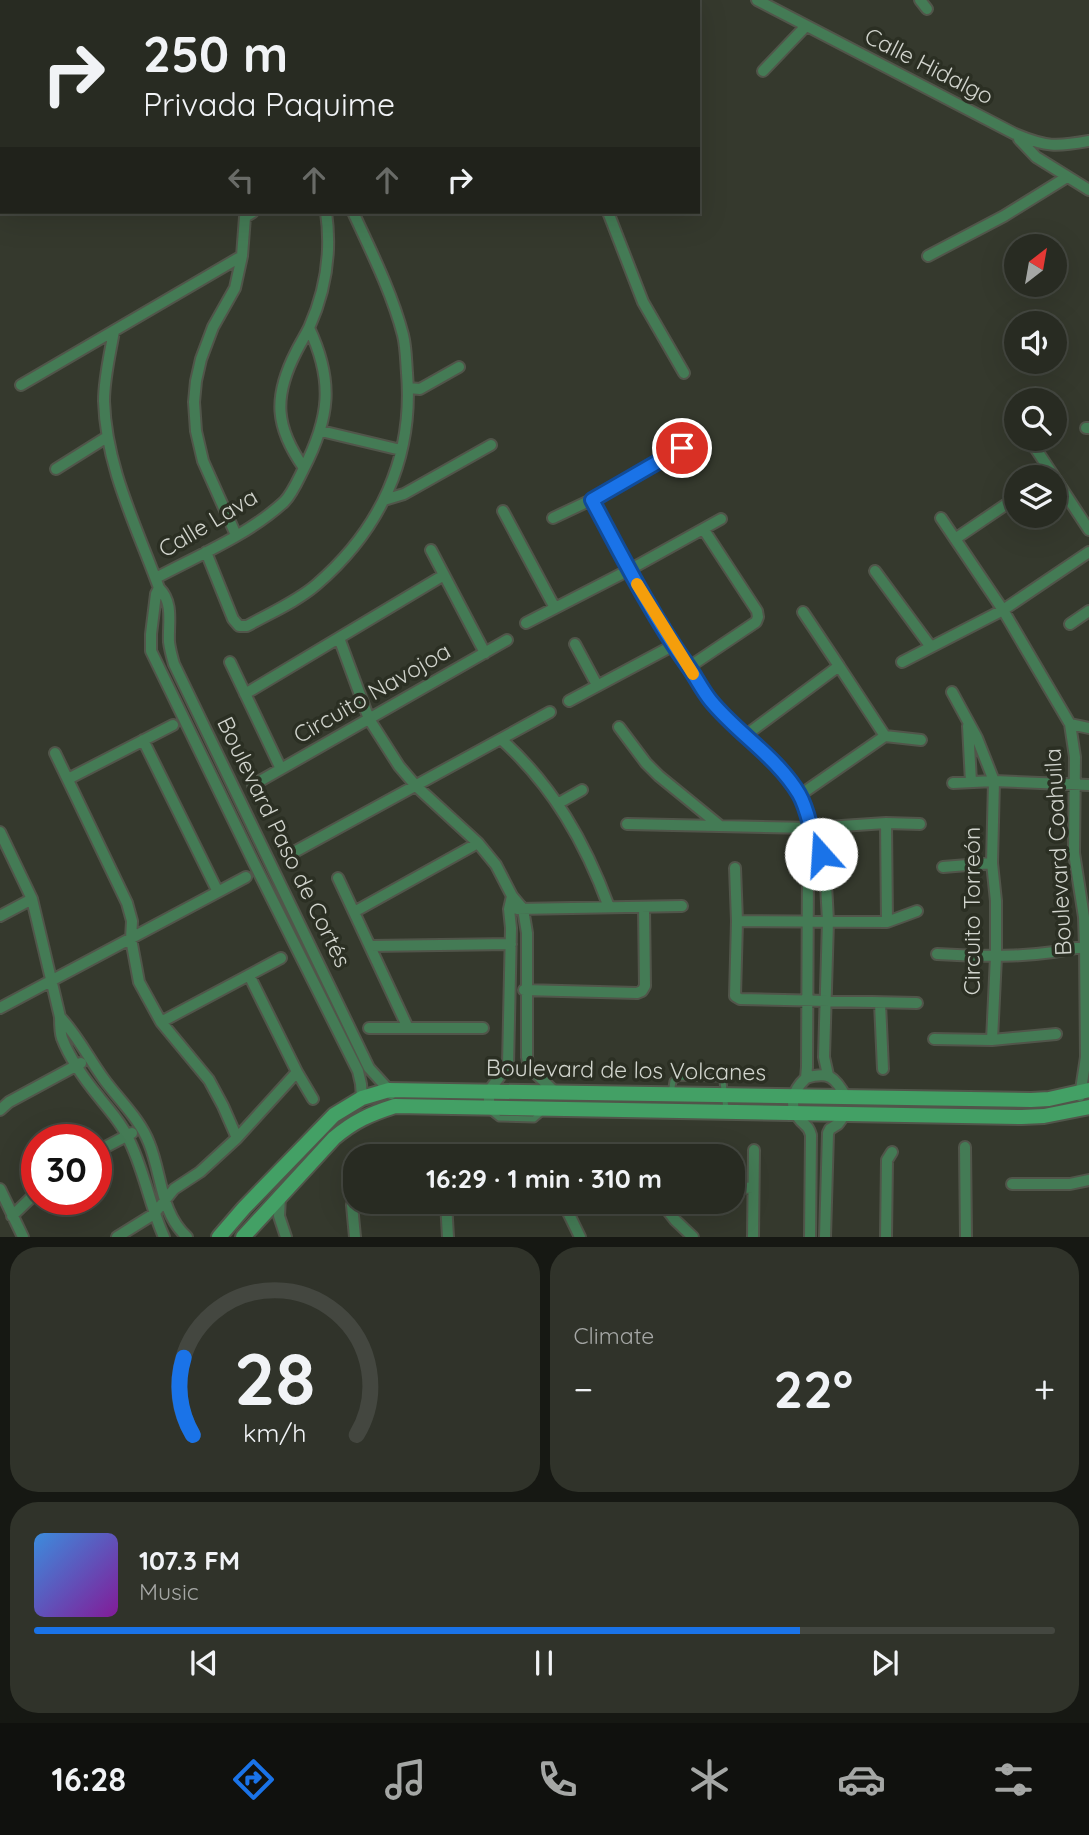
<!DOCTYPE html>
<html lang="en">
<head>
<meta charset="utf-8">
<style>
  :root { --surface:#282b22; --page:#30332a; --text:#f1f3f6; --muted:#a5a7a5; --line:#444740; --accent:#1a73e8 }
  body { margin:0; font-family:Quicksand,sans-serif; background:var(--page); color:var(--text); height:100vh; display:flex; flex-direction:column; font-size:26px; white-space:nowrap }
  * { box-sizing:border-box; margin:0 }
  p { font-size:23px; color:var(--muted) }
  .icon { flex:none; width:38px; height:38px; fill:none; stroke:currentColor; stroke-width:2; stroke-linecap:round; stroke-linejoin:round }
  .map { position:relative; height:1237px; overflow:hidden }
  .drawer { display:flex; flex-direction:column; gap:10px; padding:10px; background:#161813; flex:1 }
  .drawer>* { flex:none }
  .guide { position:absolute; left:0px; top:0px; width:700px; height:214px; box-shadow:0 7px 28px #0002,0 0 0 2px var(--line); background:#282b22; color:var(--text); overflow:hidden }
  .needle { width:46px; rotate:31deg }
  .buttons { position:absolute; left:1004px; top:234px; display:grid; gap:14px }
  .buttons a { display:grid; place-items:center; width:63px; height:63px; border-radius:50%; background:var(--surface); box-shadow:0 7px 28px #0002,0 0 0 2px var(--line); font-size:35px }
  .speed { position:absolute; left:21px; top:1124px; display:flex; gap:14px; font-size:35px; font-weight:700; text-align:center }
  .speed>* { display:grid; place-content:center; width:91px; height:91px; border-radius:50%; background:var(--surface); box-shadow:0 7px 28px #0002,0 0 0 2px var(--line); line-height:1 }
  .speed .limit { border:10px solid #d22; background:#fff; color:#111 }
  .pin { position:absolute; display:grid; place-items:center; width:60px; height:60px; color:#fff; margin:-30px; border:4px solid #fff; border-radius:50%; box-shadow:0 2px 7px #0007 }
  .me { position:absolute; width:77px; margin:-38px; rotate:341deg; stroke-linejoin:round; filter:drop-shadow(0 0 5px #0008) }
  .turn { display:flex; align-items:center; gap:24px; height:147px; padding:0 28px; font-size:32px }
  .turn .icon { width:91px; height:91px; stroke-width:2.5 }
  .turn b { display:block; font-size:49px; line-height:60px }
  .lanes { display:flex; align-items:center; height:66px; padding:0 28px; background:#0003; justify-content:center; gap:35px; direction:ltr }
  .lanes .off { opacity:.35 }
  .big { font-size:52px; font-weight:700; line-height:1.1 }
  .drawer .tile { flex:1; display:flex; flex-direction:column; justify-content:center; gap:10px; min-width:0; padding:0 24px; border-radius:28px; background:var(--page) }
  .drawer .dial { align-items:center; gap:0 }
  .dial svg { height:182px; overflow:visible; fill:none; stroke:var(--line); stroke-width:7; stroke-linecap:round; text-anchor:middle }
  .dial text { fill:var(--text); stroke:none }
  .song { display:flex; align-items:center; gap:21px }
  .cover { width:84px; height:84px; border-radius:10px; background:linear-gradient(135deg,hsl(210 70% 55%),hsl(290 70% 35%)) }
  .played { height:7px; border-radius:4px; background:linear-gradient(90deg,var(--accent) 75%,var(--line) 75%) }
  .keys { display:flex; justify-content:space-around; direction:ltr }
  .heat { display:flex; justify-content:space-between; align-items:center; font-size:38px; direction:ltr }
  .drawer .tiles { flex:1; display:grid; gap:10px; grid-template-columns:1fr 1fr }
  .tile:last-child { grid-column:span 2 }
  .trip { position:absolute; left:343px; top:1144px; width:402px; height:70px; border-radius:28px; background:var(--surface); box-shadow:0 7px 28px #0002,0 0 0 2px var(--line); font-weight:700; line-height:70px; text-align:center }
  .tabs { display:flex; height:112px; justify-content:space-around; align-items:center; background:#10110e; color:var(--muted) }
  .tabs .icon { width:49px; height:49px }
  .tabs .current { color:var(--accent) }
  .tabs b { font-size:32px; color:var(--text) }
  .map>svg:first-child { display:block }
</style>
</head>
<body>
<div class="map">
<svg width="1089" height="1237" viewBox="0 0 1089 1237">
  <rect width="100%" height="100%" fill="#35392d"/>
  <g fill="none" stroke-linecap="round" stroke-linejoin="round">
    <g stroke="#51554a" stroke-width="9">
      <path id="lane" d="M 671,1094 L 673,1081 L 679,1077 L 719,1078 L 723,1081 L 726,1110
        M 490,1111 L 499,1118 L 534,1119 L 541,1113 L 542,1109"/>
    </g>
    <g stroke="#51554a" stroke-width="14">
      <path id="street" d="M 413,0 L 415,2
        M 519,0 L 519,2
        M 757,0 L 1015,134 C 1046,147 1056,147 1089,141
        M 920,0 L 927,9
        M 502,2 L 505,0
        M 686,2 L 690,0
        M 763,71 L 806,26
        M 1019,139 L 1036,157 L 1089,190
        M 608,212 L 643,302 L 684,373
        M 928,256 L 1004,216 L 1067,177
        M 114,331 C 110,354 104,378 104,401 C 106,468 137,527 159,588 C 174,603 168,623 169,642 C 170,650 172,657 174,664 L 369,1068 L 389,1090 L 391,1094
        M 21,385 L 242,256
        M 408,388 L 420,389 L 459,367
        M 1086,428 L 1089,428
        M 321,431 L 401,450
        M 1030,440 L 1055,478
        M 304,468 C 275,427 273,397 296,352 C 300,344 305,336 309,328 C 326,290 332,253 326,212
        M 56,469 L 107,437
        M 1055,478 L 1089,530
        M 384,500 L 404,494 L 491,445
        M 591,500 L 629,570 L 674,645 L 711,701 L 774,762 L 800,795 L 812,828 L 814,844 L 825,866 L 828,921 L 824,1057 L 828,1075
        M 503,511 L 555,608
        M 553,518 L 591,500 L 682,448
        M 941,518 L 1003,610 L 1070,724 L 1075,757 L 1074,853 L 1084,917 L 1085,946 L 1086,1057 L 1080,1096
        M 236,535 L 203,461 L 196,431 L 194,402 L 196,381 L 201,359 L 213,327 L 235,288 L 242,256 L 245,217 L 253,212
        M 955,539 L 1017,497
        M 431,550 L 485,653
        M 206,552 L 233,619 L 239,626 L 247,626 C 270,613 296,602 316,585 C 380,530 414,458 407,373 C 406,360 406,347 403,335 C 392,293 371,251 353,212
        M 875,571 L 931,647
        M 156,578 C 199,555 248,535 284,502 C 292,494 298,480 303,470 C 330,418 334,381 309,328
        M 159,588 L 156,594 L 151,634 L 151,651 L 254,863 L 358,1071 L 361,1084 L 362,1098
        M 526,623 L 629,570 L 721,519
        M 1070,624 L 1089,611
        M 339,638 L 369,719 L 399,766 L 416,786 L 478,843 L 496,865 L 512,896 L 523,909 L 527,933 L 527,1057 L 529,1067 L 555,1092
        M 575,644 L 597,685
        M 230,662 L 281,769
        M 902,662 L 1003,610 L 1089,552
        M 839,666 L 885,736
        M 689,667 L 756,622 L 758,617 L 757,611 L 704,530
        M 952,692 L 977,738 L 994,781 L 992,863 L 996,901 L 996,957 L 992,1040
        M 245,694 L 444,575
        M 569,701 L 674,645
        M 1070,724 L 1089,728
        M 968,726 L 971,782
        M 619,727 L 646,763 L 659,776 L 719,825
        M 746,735 L 839,666 L 803,612
        M 501,739 C 553,786 585,842 609,907
        M 143,740 L 218,892
        M 55,753 L 127,903 L 132,921 L 131,939 L 139,982 L 161,1022 L 209,1080 L 223,1106 L 237,1138
        M 68,779 L 173,725
        M 953,783 L 994,781 L 1089,785
        M 253,785 L 507,640
        M 800,795 L 885,736 L 921,740
        M 559,803 L 582,790
        M 886,823 L 887,922 L 917,911
        M 627,824 L 812,828 L 886,823 L 920,824
        M 0,832 L 32,899 L 60,1017 C 60,1023 60,1032 62,1038 C 70,1059 85,1080 99,1097 C 109,1110 120,1121 127,1136 C 144,1168 149,1204 164,1237
        M 296,851 L 550,712
        M 943,867 L 992,863
        M 735,868 L 737,921 L 735,996 L 740,999 L 917,1003
        M 338,878 L 408,1028
        M 517,909 L 682,906
        M 354,912 L 478,843
        M 0,916 L 32,899
        M 737,921 L 887,922
        M 370,946 L 511,944
        M 937,954 C 988,957 1039,958 1089,945
        M 249,975 L 297,1072 L 313,1099
        M 524,990 L 637,993 L 642,991 L 645,986 L 644,907
        M 880,1003 L 883,1069
        M 0,1008 L 246,877
        M 60,1017 C 77,1035 88,1057 103,1078 C 118,1099 140,1119 149,1143 C 162,1174 160,1213 187,1237
        M 161,1022 L 281,958
        M 369,1028 L 483,1028
        M 934,1039 L 992,1040 L 1056,1034
        M 806,1078 C 829,1071 835,1077 846,1097
        M 489,1108 L 489,1091 L 508,1065 L 511,928 L 509,909 L 512,896
        M 0,1110 L 9,1102 L 81,1063
        M 965,1147 L 966,1237
        M 96,1152 L 132,1133
        M 618,1157 L 634,1153 L 639,1157
        M 1012,1184 L 1070,1184 L 1089,1180
        M 733,1187 L 753,1188
        M 0,1189 L 23,1237
        M 280,1197 L 279,1216 L 286,1237
        M 355,1199 L 352,1205 L 355,1237
        M 446,1202 L 448,1237
        M 563,1202 L 580,1237
        M 661,1202 L 675,1220 L 693,1237
        M 12,1216 L 37,1192
        M 117,1237 L 154,1214 L 174,1189 L 200,1172 L 237,1138 L 297,1072
        M 753,1237 L 754,1150
        M 810,1237 L 811,1135 C 809,1127 806,1126 801,1121 C 787,1106 793,1090 806,1078 L 807,1067 L 808,868 L 810,855 L 814,844
        M 825,1237 L 828,1133 L 830,1129 L 838,1124 L 846,1113
        M 886,1237 L 887,1160 L 892,1152"/>
    </g>
    <g stroke="#51554a" stroke-width="18">
      <path id="secondary" d="M 219,1237 L 244,1208 L 334,1115 L 362,1098 L 389,1090 L 1031,1100 L 1049,1099 L 1089,1090
        M 243,1237 L 334,1138 C 354,1121 370,1114 395,1106 L 1022,1117 L 1044,1116 L 1089,1107"/>
    </g>
    <use href="#lane" stroke="#447b55" stroke-width="5"/>
    <use href="#street" stroke="#447b55" stroke-width="10"/>
    <use href="#secondary" stroke="#43a065" stroke-width="14"/>
  </g>
  <g fill="none" stroke-linecap="round" stroke-linejoin="round">
    <g stroke="#114b97" stroke-width="18">
      <path id="route" d="M 682,448 L 592,500 C 622,556 651,614 688,666 C 696,677 702,690 711,701 C 738,734 777,757 799,794 C 810,813 810,836 821,854"/>
    </g>
    <use href="#route" stroke="#1a73e8" stroke-width="12"/>
    <path stroke="#f59e0b" stroke-width="12" d="M 637,584 L 693,674"/>
  </g>
  <g text-anchor="middle" stroke-width="7" stroke-linejoin="round" paint-order="stroke">
    <g font-size="23" fill="#d1d4cd" stroke="#2b2f23">
      <text transform="translate(929 66) rotate(27)" y="8">Calle Hidalgo</text>
      <text transform="translate(208 523) rotate(-31)" y="8">Calle Lava</text>
      <text transform="translate(372 693) rotate(-30)" y="8">Circuito Navojoa</text>
      <text transform="translate(284 842) rotate(64)" y="8">Boulevard Paso de Cortés</text>
      <text transform="translate(1058 852) rotate(-93)" y="8">Boulevard Coahuila</text>
      <text transform="translate(972 911) rotate(-90)" y="8">Circuito Torreón</text>
      <text transform="translate(626 1070) rotate(1)" y="8">Boulevard de los Volcanes</text>
    </g>
  </g>
</svg>
<div class="buttons">
<a><svg class="needle" viewBox="-14 -14 28 28"><path d="M0-13l5 13h-10z" fill="#e53935"/><path d="M0 13l5-13h-10z" fill="#a5a7a5"/></svg></a>
<a><svg class="icon" aria-label="sound" viewBox="0 0 24 24"><path d="M4 9h4l5-4v14l-5-4H4zM17 9q2 3 0 6"/></svg></a>
<a><svg class="icon" aria-label="search" viewBox="0 0 24 24"><circle cx="10" cy="10" r="6"/><path d="M15 15l6 6"/></svg></a>
<a><svg class="icon" aria-label="layers" viewBox="0 0 24 24"><path d="M12 4l9 5-9 5-9-5zM3 14l9 5 9-5"/></svg></a>
</div>
<div class="speed"><div class="limit">30</div></div>
<div class="pin" style="left:682px;top:448px;background:#d93025"><svg class="icon" aria-label="arrive" viewBox="0 0 24 24"><path d="M6 21V4h12l-3 4 3 4H6"/></svg></div>
<svg class="me" style="left:821px;top:854px" viewBox="-20 -20 40 40"><circle r="19" fill="#fff"/><path d="M0-13L10 11 0 6-10 11z" fill="#1a73e8"/></svg>
<div class="trip">16:29 · 1 min · 310 m</div>
<div class="guide">
<div class="turn"><svg class="icon" aria-label="right" viewBox="0 0 24 24"><path d="M7 20v-9h11M14 6l5 5-5 5"/></svg><div><b>250 m</b>Privada Paquime</div></div>
<div class="lanes"><svg class="icon off" aria-label="left" viewBox="0 0 24 24"><path d="M17 20v-9H6M10 6l-5 5 5 5"/></svg><svg class="icon off" aria-label="ahead" viewBox="0 0 24 24"><path d="M12 20V5M6 11l6-6 6 6"/></svg><svg class="icon off" aria-label="ahead" viewBox="0 0 24 24"><path d="M12 20V5M6 11l6-6 6 6"/></svg><svg class="icon" aria-label="right" viewBox="0 0 24 24"><path d="M7 20v-9h11M14 6l5 5-5 5"/></svg></div>
</div>
</div>
<section class="drawer">
<div class="tiles">
<div class="tile dial"><svg viewBox="0 0 100 80">
<path d="M14 69A42 42 0 1 1 86 69"/>
<path d="M14 69A42 42 0 0 1 10 35" stroke="#1a73e8"/>
<text x="50" y="56" font-size="32" font-weight="700">28</text>
<text x="50" y="72" font-size="11">km/h</text>
</svg></div>
<div class="tile"><p>Climate</p>
<div class="heat"><a>−</a><b class="big">22°</b><a>+</a></div>
</div>
<div class="tile">
<div class="song"><i class="cover"></i><div><b>107.3 FM</b><p>Music</p></div></div>
<div class="played"></div>
<div class="keys"><svg class="icon" aria-label="previous" viewBox="0 0 24 24"><path d="M18 5L8 12l10 7zM5 5v14"/></svg><svg class="icon" aria-label="pause" viewBox="0 0 24 24"><path d="M8 5v14M16 5v14"/></svg><svg class="icon" aria-label="next" viewBox="0 0 24 24"><path d="M6 5l10 7-10 7zM19 5v14"/></svg></div>
</div>
</div>
</section>
<nav class="tabs">
<b>16:28</b>
<svg class="icon current" aria-label="directions" viewBox="0 0 24 24"><path d="M12 3l9 9-9 9-9-9zM9 14v-3h6M13 9l2 2-2 2"/></svg>
<svg class="icon" aria-label="music" viewBox="0 0 24 24"><path d="M9 18V5l10-2v13"/><circle cx="6" cy="18" r="3"/><circle cx="16" cy="16" r="3"/></svg>
<svg class="icon" aria-label="phone" viewBox="0 0 24 24"><path d="M5 4h4l2 5-3 2q2 4 5 5l2-3 5 2v4C11 20 4 13 5 4z"/></svg>
<svg class="icon" aria-label="climate" viewBox="0 0 24 24"><path d="M12 3v18M4 7l16 10M4 17L20 7"/></svg>
<svg class="icon" aria-label="car" viewBox="0 0 24 24"><path d="M5 17H2v-5l4-1 3-4h7l3 4 3 1v5h-3M9 17h6M6 11h13"/><circle cx="7" cy="17" r="2"/><circle cx="17" cy="17" r="2"/></svg>
<svg class="icon" aria-label="filters" viewBox="0 0 24 24"><path d="M4 7h16M4 17h16"/><circle cx="9" cy="7" r="2"/><circle cx="15" cy="17" r="2"/></svg>
</nav>
</body>
</html>
